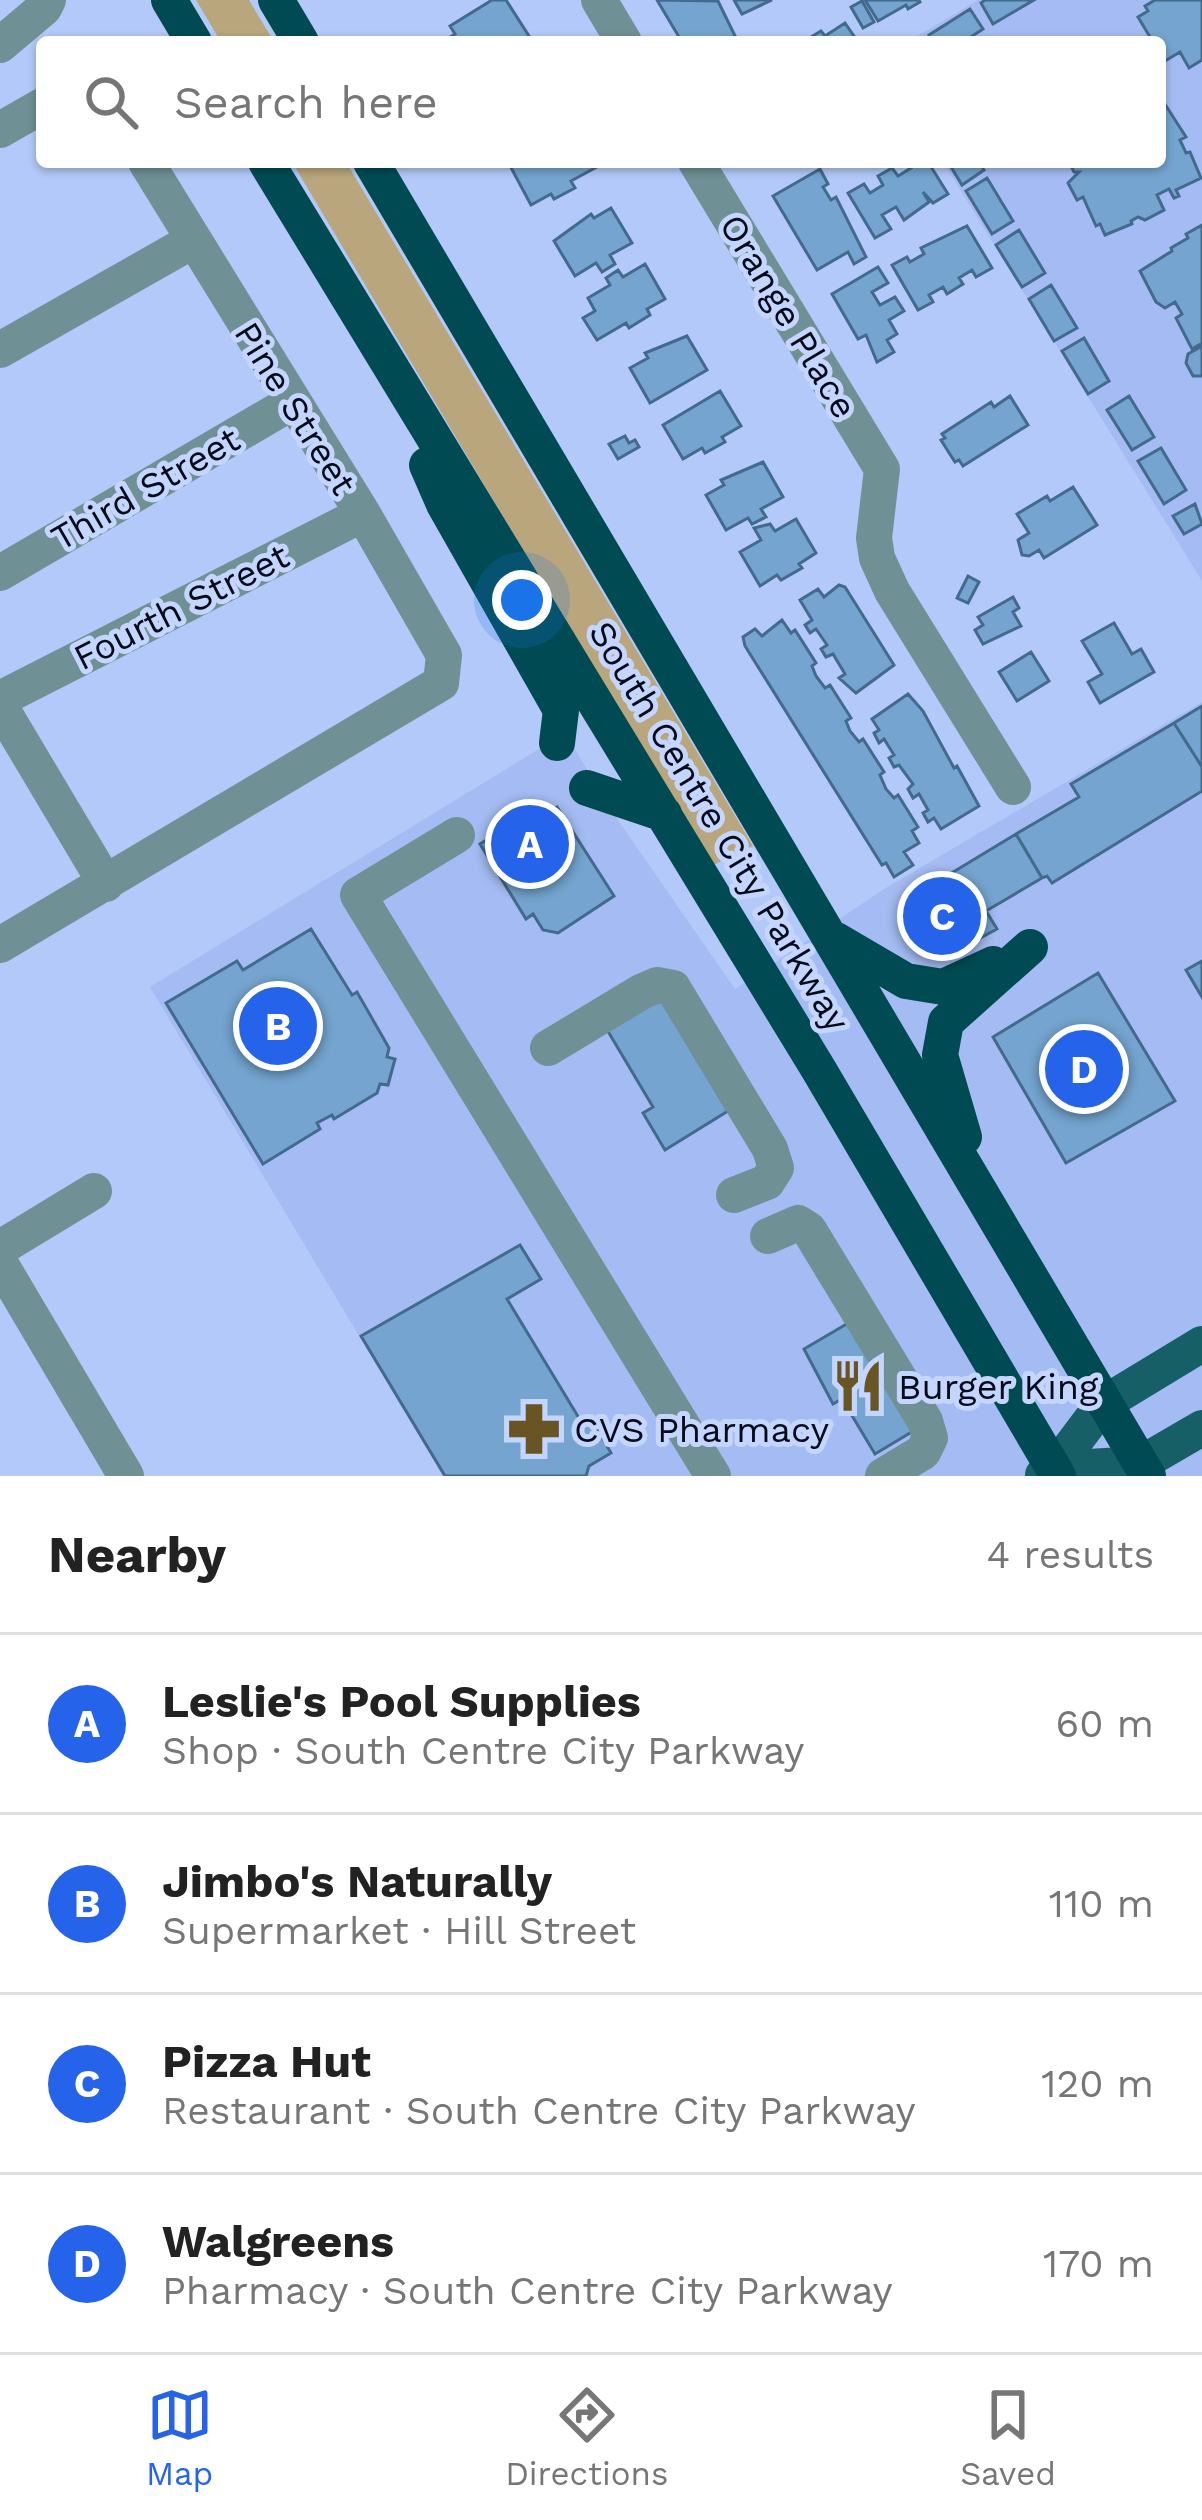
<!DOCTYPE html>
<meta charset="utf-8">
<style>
body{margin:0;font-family:"Work Sans",sans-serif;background:#f2f2f2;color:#222}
.you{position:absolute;left:522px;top:600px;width:42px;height:42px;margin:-30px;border:9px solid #fff;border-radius:50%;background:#1a73e8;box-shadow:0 0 0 18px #1a73e833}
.badge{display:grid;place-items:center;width:78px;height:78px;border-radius:50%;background:#2563eb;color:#fff;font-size:39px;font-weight:700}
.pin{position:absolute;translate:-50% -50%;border:6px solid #fff;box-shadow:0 3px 12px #0006}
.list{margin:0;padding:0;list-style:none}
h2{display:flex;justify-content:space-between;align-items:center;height:156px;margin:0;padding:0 48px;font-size:51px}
h2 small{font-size:39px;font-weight:400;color:#767676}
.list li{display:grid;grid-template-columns:78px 1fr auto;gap:36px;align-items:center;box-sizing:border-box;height:180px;padding:0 48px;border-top:3px solid #e0e0e0}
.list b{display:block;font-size:45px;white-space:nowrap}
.list p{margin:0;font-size:39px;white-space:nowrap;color:#767676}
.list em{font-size:39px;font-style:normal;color:#767676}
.icon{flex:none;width:66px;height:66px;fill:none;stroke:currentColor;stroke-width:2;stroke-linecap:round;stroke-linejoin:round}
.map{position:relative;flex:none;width:1202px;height:1476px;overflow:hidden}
.search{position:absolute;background:#fff;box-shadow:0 3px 9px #0004;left:36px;right:36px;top:36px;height:132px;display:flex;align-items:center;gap:30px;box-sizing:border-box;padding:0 42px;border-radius:12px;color:#767676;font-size:45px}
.sheet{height:876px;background:#fff}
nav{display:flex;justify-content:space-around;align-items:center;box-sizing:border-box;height:168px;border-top:3px solid #e0e0e0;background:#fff;font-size:33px;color:#767676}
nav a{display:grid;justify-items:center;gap:6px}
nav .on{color:#2563eb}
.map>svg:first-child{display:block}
</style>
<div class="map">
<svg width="1202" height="1476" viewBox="0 0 1202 1476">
<rect width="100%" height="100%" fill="#b3c9f9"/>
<path fill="#a4bcf3" d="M978 0H1202V581L943 162H1160V42H907Z
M1202 702V1476H443L150 987 565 733 620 823 735 989 884 889Z"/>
<path fill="#b9a67c" d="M196 0H249L274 42H221Z
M292 162H346L753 846 711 866Z"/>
<path fill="#74a4cf" stroke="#426a8d" stroke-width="3" d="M492 0H506L529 36 519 42H442L455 34 450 26Z
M657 0 718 1 738 42H682Z
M734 0H772L742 14Z
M865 0H919L920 2 908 9 906 5 878 21Z
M985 0H1034L993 24 981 3Z
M1155 0H1202V60L1189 68 1180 52 1165 61 1160 42H1153L1138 17 1148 11 1145 6Z
M862 1 874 22 863 28 851 7Z
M970 9 983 29 963 42H934L929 35Z
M845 23 858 42H803L821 31 825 36Z
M1161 98 1186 137 1180 140 1186 153 1190 152 1201 178 1176 190 1179 196 1174 198 1169 189 1157 195 1164 210 1145 220 1138 217 1131 221 1132 224 1105 235 1100 224 1096 226 1083 197 1077 200 1068 183 1079 172H1074L1069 162H1160Z
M508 162H602V164L571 181 575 188 554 199 551 194 531 205Z
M907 162H928L948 194 933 203 923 192 929 202 904 220 896 207 882 215 891 229 875 238 848 193 864 184 870 193 883 185 878 176 892 168 898 176 911 168Z
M948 162H979L984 170 962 185Z
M820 169 828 184 823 187 831 200 836 197 866 257 854 264 848 252 817 270 773 196Z
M987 178 1013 221 992 234 966 191Z
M611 208 632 243 610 255 615 264 602 272 596 263 575 276 554 241 591 214 594 218Z
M1202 225V343L1192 349 1176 318 1182 314 1175 302 1165 308 1156 302 1140 271 1172 251 1171 248 1188 238 1186 234Z
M967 226 992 268 976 277 972 270 959 278 963 284 947 294 943 287 929 295 933 302 918 310 892 265 907 257 910 262 924 254 921 248Z
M1019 230 1045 273 1022 287 996 245Z
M645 264 665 299 647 309 650 315 629 328 626 323 597 340 583 318 595 311 588 298 610 285 606 278 618 270 623 277Z
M878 267 888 283 872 292 880 305 895 297 904 311 889 320 897 334 887 340 894 352 877 362 866 335 858 339 832 294Z
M1051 285 1077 328 1054 341 1029 299Z
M687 336 707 370 650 403 630 368 648 358 645 353Z
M1084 338 1109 381 1088 394 1062 351Z
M1202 346V376H1193L1186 363 1188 354Z
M720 391 741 426 722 437 725 442 705 453 702 448 683 459 663 425Z
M1010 396 1028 425 963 466 959 460 955 462 941 440 945 438 942 434 991 402 994 407Z
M1129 396 1154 437 1132 450 1107 410Z
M625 436 629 443 635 440 639 447 618 459 609 444Z
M1161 448 1186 490 1164 504 1138 461Z
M763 462 783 497 761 509 766 517 752 524 748 518 726 530 706 495 724 485 721 480Z
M1073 487 1097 525 1044 558 1039 550 1029 556 1022 555 1018 540 1029 533 1017 514 1047 496 1050 501Z
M1195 504 1202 524 1184 534 1173 516Z
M796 519 816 553 799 564 802 568 781 580 777 575 760 586 740 552 761 540 754 528 770 524 775 531Z
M968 576 979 582 968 603 957 598Z
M839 585 845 587 894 665 856 693 839 678 845 674 833 654 826 657 821 649 827 645 816 629 810 633 805 625 812 620 800 600 818 589 824 597Z
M1013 597 1019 608 1013 612 1021 626 983 644 975 630 983 625 978 617Z
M782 620 791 633 795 630 816 663 812 666 816 676 825 688 830 685 851 718 846 721 850 731 859 742 863 739 884 772 880 775 886 789 894 798 898 795 918 827 912 831 919 843 904 852 913 865 894 877 886 863 882 865 745 646 743 637 755 629 762 636Z
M1114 623 1132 654 1141 649 1154 672 1100 703 1088 682 1102 674 1082 641Z
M1031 652 1049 681 1017 701 999 672Z
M908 694 923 711 954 768 957 766 979 806 941 829 934 818 928 822 923 813 928 810 919 794 913 798 908 789 913 784 899 765 894 767 889 758 894 755 884 739 879 743 874 733 879 730 872 719Z
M1202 706V767L1174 723Z
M1174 723 1202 767V791L1052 883 1047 876 1042 878 1016 834 1079 797 1071 784Z
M557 807 614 896 558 933 543 930 533 914 526 919 480 844 536 810 541 817Z
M1016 834 1042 878 986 911 997 929 941 959 907 900Z
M311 929 352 995 357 992 389 1048 387 1057 395 1059 388 1085 380 1084 377 1093 334 1119 332 1115 317 1123 320 1129 263 1164 166 1003 237 961 243 970Z
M1202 961V997L1186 970Z
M1098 973 1175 1101 1066 1163 993 1037Z
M659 996 728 1111 665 1150 643 1113 653 1107 606 1028Z
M520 1245 541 1279 507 1299 582 1423 591 1418 611 1453 589 1466 586 1476H445L361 1336Z
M850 1322 915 1430 875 1454 842 1399 833 1404 804 1349Z"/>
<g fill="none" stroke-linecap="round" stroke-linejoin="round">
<path stroke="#6f9094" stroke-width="36" d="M599 0 624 42
M0 45 44 8 48 0
M0 130 42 106
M696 162 882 469 874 538 877 558 892 591 1013 787
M0 350 194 240
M0 573 291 403
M0 699 363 514
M0 706 106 884
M457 835 358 895 713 1476
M0 945 441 683 444 655 363 514 146 162
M548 1048 641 992 657 985 673 988 770 1149 776 1168 767 1182 734 1195
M768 1236 798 1223 809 1230 925 1421 930 1438 923 1452 883 1476
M0 1248 94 1191
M0 1263 126 1476"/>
<path stroke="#165f67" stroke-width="36" d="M1054 1469 1103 1404 1202 1344
M1043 1475 1054 1469 1140 1464 1202 1428"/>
<path stroke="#004b53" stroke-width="36" d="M169 0 194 42
M276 0 301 42
M266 162 819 1070 1058 1476
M371 162 1148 1476
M427 465 444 504 561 710 557 743
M587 788 664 814
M836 940 906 981 943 987 993 964
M964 1137 940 1055 946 1022 1030 947"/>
</g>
<defs>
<g id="restaurant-bare" transform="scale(4.14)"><path d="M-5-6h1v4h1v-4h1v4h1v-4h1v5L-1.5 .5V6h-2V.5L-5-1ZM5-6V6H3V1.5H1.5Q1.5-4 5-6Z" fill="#695423" stroke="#c4d6fd" stroke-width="2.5" paint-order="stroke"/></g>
<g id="pharmacy-bare" transform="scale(4.14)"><path d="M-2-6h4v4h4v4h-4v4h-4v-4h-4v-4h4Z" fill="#695423" stroke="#c4d6fd" stroke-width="2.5" paint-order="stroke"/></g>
</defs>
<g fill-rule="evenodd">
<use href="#restaurant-bare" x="858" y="1386"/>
<use href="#pharmacy-bare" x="534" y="1429"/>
</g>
<g text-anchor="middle" stroke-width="10" stroke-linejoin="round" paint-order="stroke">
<g font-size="36" fill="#060b1c" stroke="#c4d6fd">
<text transform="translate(789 316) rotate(59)" y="13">Orange Place</text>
<text transform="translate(296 408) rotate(58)" y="13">Pine Street</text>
<text transform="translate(145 488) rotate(-30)" y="13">Third Street</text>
<text transform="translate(181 606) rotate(-27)" y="13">Fourth Street</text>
<text transform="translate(720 826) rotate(59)" y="13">South Centre City Parkway</text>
</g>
<g font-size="36" fill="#060b1c" stroke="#c4d6fd" text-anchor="start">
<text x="898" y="1399">Burger King</text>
<text x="574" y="1442">CVS Pharmacy</text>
</g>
</g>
</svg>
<div class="you"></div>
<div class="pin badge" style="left:530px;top:844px">A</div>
<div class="pin badge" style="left:278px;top:1026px">B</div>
<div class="pin badge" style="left:942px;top:916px">C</div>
<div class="pin badge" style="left:1084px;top:1069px">D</div>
<div class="search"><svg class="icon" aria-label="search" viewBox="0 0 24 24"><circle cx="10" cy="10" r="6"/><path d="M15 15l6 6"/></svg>Search here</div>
</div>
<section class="sheet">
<h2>Nearby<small>4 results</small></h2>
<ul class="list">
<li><span class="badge">A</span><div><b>Leslie's Pool Supplies</b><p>Shop · South Centre City Parkway</p></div><em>60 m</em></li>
<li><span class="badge">B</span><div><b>Jimbo's Naturally</b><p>Supermarket · Hill Street</p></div><em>110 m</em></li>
<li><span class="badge">C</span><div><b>Pizza Hut</b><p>Restaurant · South Centre City Parkway</p></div><em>120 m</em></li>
<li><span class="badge">D</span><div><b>Walgreens</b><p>Pharmacy · South Centre City Parkway</p></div><em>170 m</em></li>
</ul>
</section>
<nav>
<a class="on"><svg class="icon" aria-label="map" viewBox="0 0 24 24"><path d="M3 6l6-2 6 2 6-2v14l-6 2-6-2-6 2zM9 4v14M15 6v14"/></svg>Map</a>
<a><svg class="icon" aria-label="directions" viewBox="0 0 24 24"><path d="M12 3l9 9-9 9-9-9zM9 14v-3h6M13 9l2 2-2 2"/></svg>Directions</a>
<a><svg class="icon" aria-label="saved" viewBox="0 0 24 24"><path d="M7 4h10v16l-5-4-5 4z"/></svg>Saved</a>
</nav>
